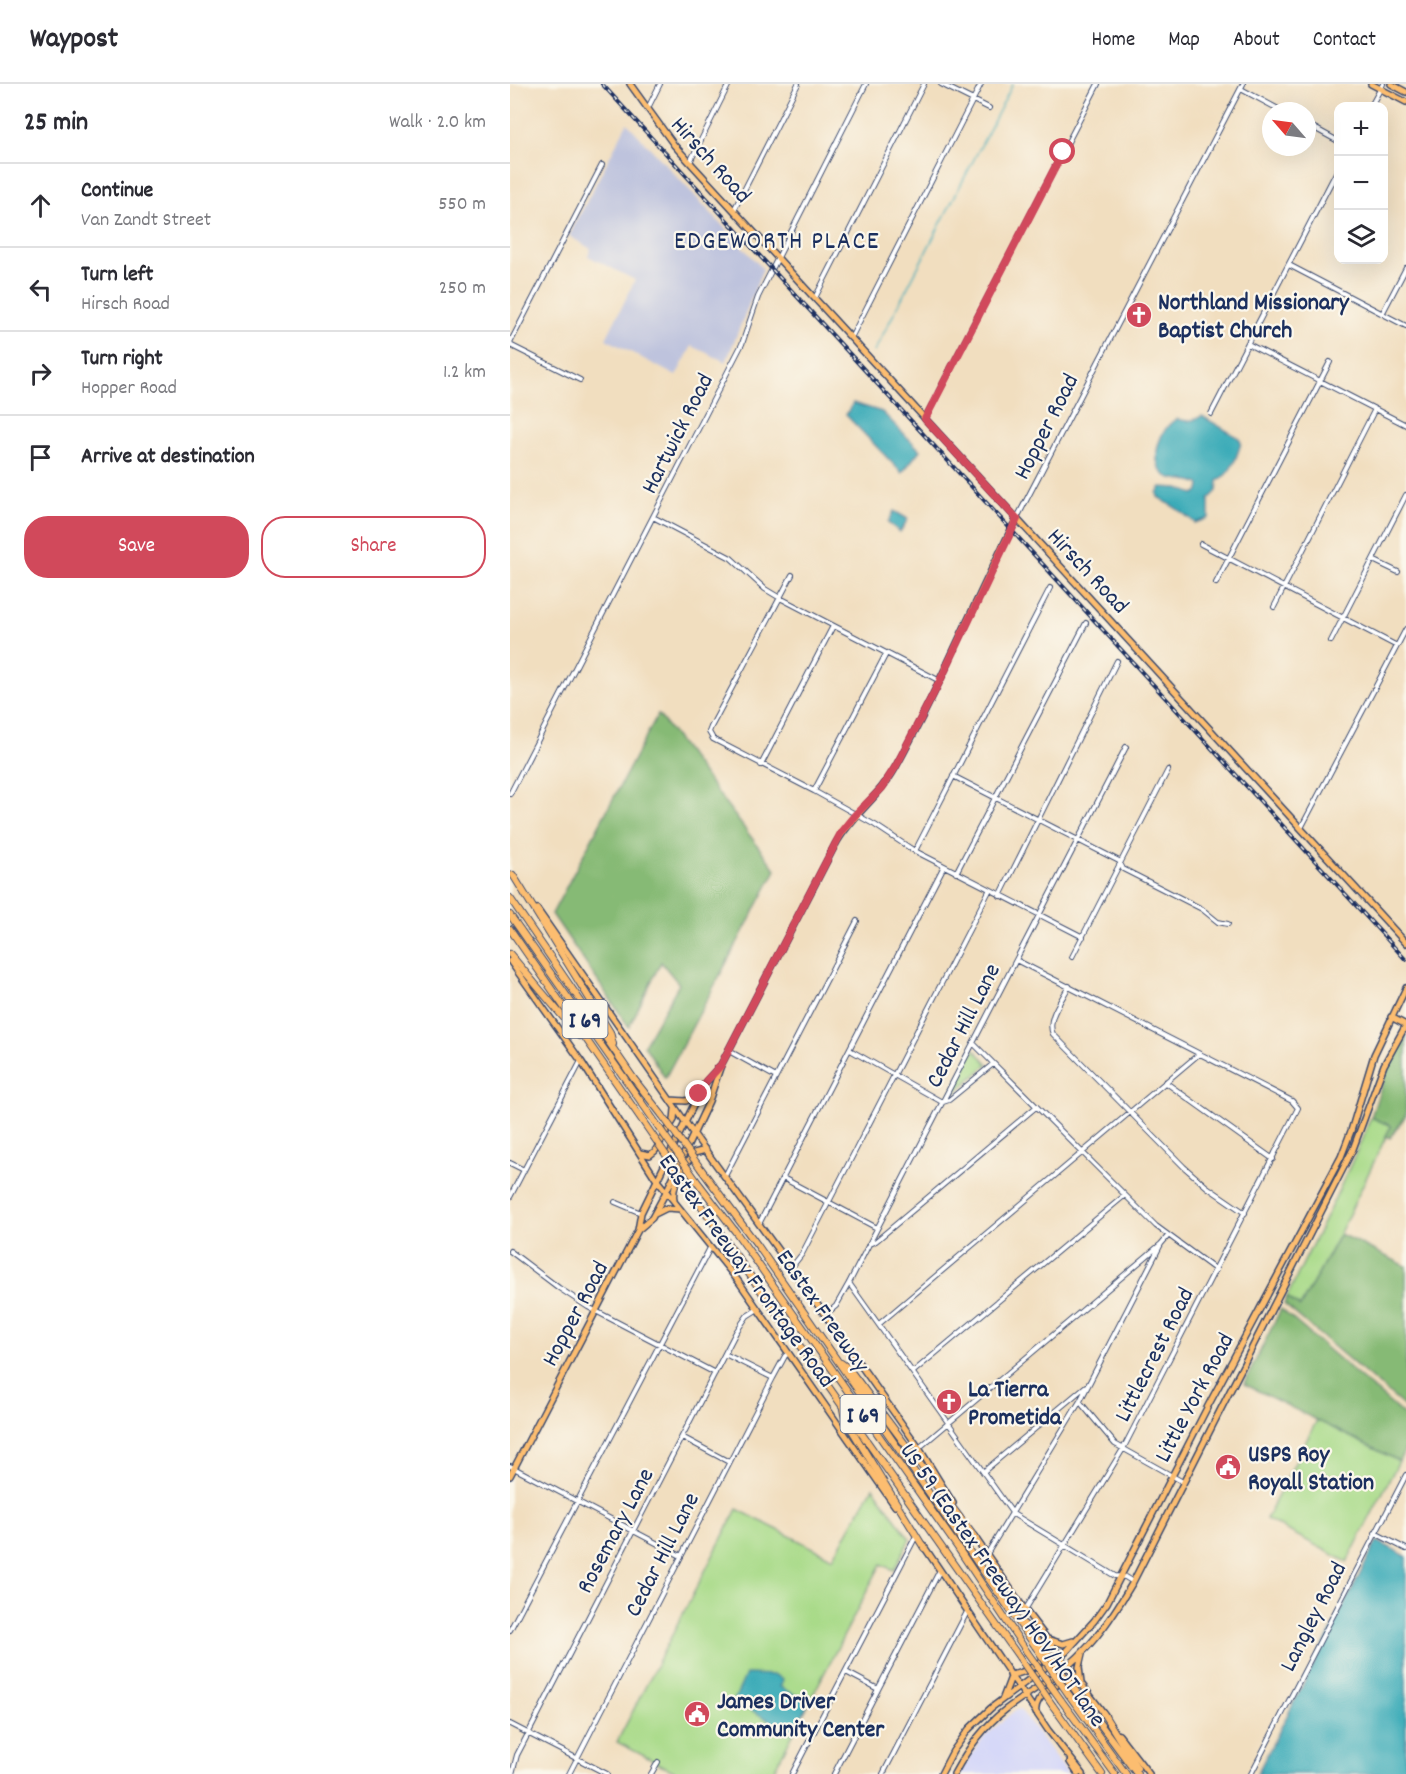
<!DOCTYPE html>
<meta charset="utf-8">
<style>
body{margin:0;font-family:Dekko,sans-serif;background:#f2f2f3;color:#2b2b33}
.controls{position:absolute;right:18px;top:18px;display:grid;overflow:hidden;border-radius:12px;box-shadow:0 6px 24px #0002}
.controls button{width:54px;height:54px;display:grid;place-items:center;padding:0;border:0;border-bottom:2px solid #e1e1e2;background:#fff;color:#2b2b33;font:30px sans-serif}
.compass{position:absolute;left:752px;top:18px;width:54px;height:54px;border-radius:50%;background:#fff;box-shadow:0 6px 24px #0002;rotate:298deg}
.stop{position:absolute;width:18px;height:18px;margin:-14px;border:4px solid #d1495b;border-radius:50%;background:#fff}
.stop.end{background:#d1495b;border-color:#fff;box-shadow:0 2px 6px #0008}
.list{margin:0;padding:0;list-style:none}
h2{display:flex;justify-content:space-between;align-items:center;height:78px;margin:0;padding:0 24px;font-size:26px}
h2 small{font-size:20px;font-weight:400;color:#7c7c81}
.list li{display:grid;grid-template-columns:39px 1fr auto;gap:18px;align-items:center;box-sizing:border-box;height:84px;padding:0 24px;border-top:2px solid #e1e1e2}
.list b{display:block;font-size:22px;white-space:nowrap}
.list p{margin:0;font-size:20px;white-space:nowrap;color:#7c7c81}
.list em{font-size:20px;font-style:normal;color:#7c7c81}
.actions{display:flex;gap:12px;padding:18px 24px}
.actions a{flex:1;padding:14px 0;border:2px solid #d1495b;border-radius:24px;text-align:center;font-size:21px;color:#d1495b}
.actions .main{background:#d1495b;color:#fff}
.icon{flex:none;width:33px;height:33px;fill:none;stroke:currentColor;stroke-width:2;stroke-linecap:round;stroke-linejoin:round}
.map{position:relative;flex:none;width:896px;height:1690px;overflow:hidden}
header{display:flex;align-items:center;gap:36px;box-sizing:border-box;height:84px;padding:0 30px;background:#fff;border-bottom:2px solid #e1e1e2}
header strong{font-size:28px}
nav{display:flex;gap:33px;margin-inline-start:auto;font-size:21px}
main{display:flex}
aside{flex:1;background:#fff}
.map>svg:first-child{display:block}
</style>
<header>
<strong>Waypost</strong>
<nav><a>Home</a><a>Map</a><a>About</a><a>Contact</a></nav>
</header>
<main>
<aside>
<h2>25 min<small>Walk · 2.0 km</small></h2>
<ul class="list">
<li><svg class="icon" aria-label="ahead" viewBox="0 0 24 24"><path d="M12 20V5M6 11l6-6 6 6"/></svg><div><b>Continue</b><p>Van Zandt Street</p></div><em>550 m</em></li>
<li><svg class="icon" aria-label="left" viewBox="0 0 24 24"><path d="M17 20v-9H6M10 6l-5 5 5 5"/></svg><div><b>Turn left</b><p>Hirsch Road</p></div><em>250 m</em></li>
<li><svg class="icon" aria-label="right" viewBox="0 0 24 24"><path d="M7 20v-9h11M14 6l5 5-5 5"/></svg><div><b>Turn right</b><p>Hopper Road</p></div><em>1.2 km</em></li>
<li><svg class="icon" aria-label="arrive" viewBox="0 0 24 24"><path d="M6 21V4h12l-3 4 3 4H6"/></svg><div><b>Arrive at destination</b></div></li>
</ul>
<div class="actions"><a class="main">Save</a><a>Share</a></div>
</aside>
<div class="map">
<svg width="896" height="1690" viewBox="0 0 896 1690">
<rect width="100%" height="100%" fill="#fbf7ec"/>
<filter id="ink" filterUnits="userSpaceOnUse"><feTurbulence type="fractalNoise" baseFrequency=".0167" numOctaves="2"/><feDisplacementMap in="SourceGraphic" scale="12" xChannelSelector="R" yChannelSelector="G"/><feConvolveMatrix kernelMatrix="1 2 1 2 8 2 1 2 1" color-interpolation-filters="sRGB"/></filter>
<filter id="wash" filterUnits="userSpaceOnUse"><feTurbulence type="fractalNoise" baseFrequency=".008" numOctaves="4" result="noise"/><feDisplacementMap in="SourceGraphic" scale="24" xChannelSelector="R" yChannelSelector="G"/><feGaussianBlur stdDeviation="1.35" result="paint"/><feColorMatrix in="noise" values="0 0 0 0 0 0 0 0 0 0 0 0 0 0 0 0 0 1.4 0 .05"/><feComposite in="paint" operator="in"/></filter>
<g filter="url(#wash)">
<rect width="100%" height="100%" fill="#f1debf"/>
<path fill="#d6d8f8" d="M510 1625 558 1690H449L474 1653 505 1626Z"/>
<path fill="#bec3dd" d="M117 39 253 185 216 278 182 262 166 292 96 255 125 196 78 172 81 165 59 152Z"/>
<path fill="#a8da88" stroke="#628473" stroke-width="1.5" d="M464 965 478 980 439 1014Z
M861 1033 881 1042 830 1149 790 1223 777 1213C805 1153 837 1095 861 1033Z
M807 1336 889 1377 837 1478 756 1435Z
M363 1403 400 1455 384 1486 371 1480 262 1690H169L107 1658 227 1425 323 1474Z"/>
<path fill="#86ba74" stroke="#507469" stroke-width="1.5" d="M148 630 266 786 155 994 134 961 169 900 151 878 119 943 42 830Z
M896 951V1031L880 1054 876 1052 881 1042 861 1033 878 983Z
M830 1150 896 1182V1324L774 1220 777 1213 790 1223Z
M771 1225 896 1333V1364L889 1377 734 1300Z"/>
<path fill="#3babb8" stroke="#2b6d8b" stroke-width="1.5" d="M343 319 372 328 410 366 392 389 336 331Z
M692 332 729 354 731 359C726 375 722 388 708 397L707 407 699 415V434L685 439C674 428 661 421 648 413L647 409 651 403 668 404 684 410 689 407 690 401C681 393 665 399 655 391 638 377 650 343 667 335 677 338 683 337 692 332Z
M384 427 398 435 390 448 378 439Z
M867 1457 896 1472V1690H747Z
M236 1590 265 1591 273 1595 270 1603 299 1618 283 1649 224 1617Z"/>
<g fill="none" stroke-linecap="round" stroke-linejoin="round">
<path stroke="#3babb8" stroke-width="1.5" d="M364 268 503 0"/>
</g>
</g>
<g filter="url(#ink)">
<g fill="none" stroke-linecap="round" stroke-linejoin="round">
<g stroke="#3b496d" stroke-width="6">
<path id="minor" d="M431 0 479 24
M731 5 772 27
M861 22 873 0
M138 24 150 0
M797 40 828 57
M180 78 219 0
M224 126 288 0
M779 181 896 242
M305 214 414 0
M872 230 896 184
M341 254 471 0
M0 259 92 81
M738 260 896 341
M0 261 70 296
M701 330 828 85
M415 334 588 0
M143 433 221 474 255 505 270 514 430 597
M507 434 733 0
M691 460 887 562
M863 476 888 488
M282 491 201 643 199 648 203 655 304 707 365 741 403 766 573 853
M706 499 820 278
M764 523 865 325
M821 557 896 411
M251 681 323 542
M443 692 609 777 613 785 692 825 708 838 718 840
M304 707 376 570
M0 710 232 260 248 213 356 0
M791 744 896 545
M405 767 540 504
M446 789 576 539
M490 812 607 577
M562 873 658 686
M506 876 782 1017 788 1024 613 1365 515 1526
M559 902C552 916 536 935 543 950L674 1083 697 1103 735 1129
M463 959 646 1142 706 1186
M340 966 432 1018
M219 967 266 993
M655 998 763 1075
M433 1018 439 1016 483 980
M0 1079 14 1086
M215 1092 347 837
M273 1094 367 1144
M0 1113 71 977
M105 1118 131 1129
M250 1138 434 782
M359 1160 366 1157 526 1023
M0 1167 49 1204 78 1223 205 1289
M281 1184 292 1170 479 807
M339 1199 503 1430 605 1492 615 1493 623 1498
M315 1231 326 1222 339 1199 616 663
M369 1240 689 970
M215 1270 263 1294
M403 1288 614 1112
M570 1318 605 1360 673 1398
M172 1353 219 1378
M409 1364 651 1160 658 1152
M0 1382 171 1472
M473 1388 576 1302
M865 1449 896 1465
M477 1470 570 1317 651 1160
M0 1546 200 1164
M336 1588 368 1605
M0 1640 97 1690
M2 1690 7 1671 18 1650 226 1248 237 1232 248 1225
M59 1690 263 1294 275 1272 279 1269
M141 1690 148 1678
M282 1690 406 1452
M324 1690 430 1486
M373 1690 457 1528
M741 1690 896 1391"/>
</g>
<g stroke="#3b496d" stroke-width="8">
<path id="major" d="M120 0 164 61 896 859
M861 0 896 18
M881 0 896 8
M27 825 183 1049 315 1231 409 1364 443 1419
M0 877 71 977 146 1095 229 1198 385 1422
M881 933 896 941
M160 1016 176 1017 187 1011
M130 1069 140 1071 145 1067 164 1036 165 1025
M164 1116C161 1100 175 1081 184 1069L196 1066
M145 1130 157 1124 170 1125
M128 1146 142 1134 157 1106 199 1017 211 981 325 761C341 732 368 714 384 686 430 604 464 517 507 434
M0 1392 128 1146 131 1129 194 1000 210 982
M464 1452 515 1526 595 1631
M413 1461 538 1646 573 1690
M538 1555 553 1560 563 1557
M500 1591C516 1589 531 1580 540 1566
M571 1599 569 1583 572 1570
M493 1614 501 1593
M526 1629C523 1612 546 1601 559 1595L570 1600
M609 1651 639 1690
M560 1678 568 1690
M431 1690 443 1667 459 1645 481 1624 556 1568 584 1537 597 1519 698 1322 831 1073 841 1047 864 971 896 904
M444 1690C457 1666 473 1643 495 1626 515 1610 539 1598 559 1581 587 1557 605 1528 623 1498L843 1065 874 981 896 941"/>
</g>
<g stroke="#3b496d" stroke-width="8">
<path id="highway" d="M3 791 100 948 103 960
M0 814 124 995 152 1031
M0 831 148 1042
M0 845 143 1052
M0 870 69 952
M191 1085 248 1162 525 1562
M186 1096 225 1147 448 1464 517 1568
M180 1106 509 1573
M331 1279 339 1285 466 1455
M333 1325 335 1335 414 1464
M511 1538 520 1545 530 1559
M565 1606 627 1690
M559 1611 616 1690
M551 1616 605 1690
M543 1622 592 1690
M593 1629 627 1684"/>
</g>
<use href="#minor" stroke="#fff" stroke-width="4"/>
<use href="#major" stroke="#fcbd6f" stroke-width="5"/>
<use href="#highway" stroke="#fcbd6f" stroke-width="6"/>
<g stroke="#1b2f5e" stroke-width="4">
<path id="rail" d="M92 0 896 876"/>
</g>
<use href="#rail" stroke="#fbf7ec" stroke-width="1.5" stroke-dasharray="4.5" stroke-linecap="butt"/>
<g stroke="#3b496d" stroke-width="8" stroke-linecap="butt">
<path id="highway-bridge" d="M152 1031 191 1085
M148 1042 186 1096
M143 1052 180 1106
M530 1559 565 1606
M525 1562 559 1611
M517 1568 551 1616
M509 1573 543 1622"/>
</g>
<use href="#highway-bridge" stroke="#fcbd6f" stroke-width="6"/>
</g>
</g>
<g fill="none" stroke-linecap="round" stroke-linejoin="round" filter="url(#ink)">
<path stroke="#d1495b" stroke-width="8" d="M189 1010 196 997 211 981 332 747 345 731 372 704 386 682 430 597 507 435 415 335 553 68"/>
</g>
<defs>
<g id="church-disc" transform="scale(1.35)"><circle r="9.5" fill="#d1495b" stroke="#fbf7ec"/><path d="M-1.2-6h2.4v3.5h3.3v2.4h-3.3V6h-2.4V-.1h-3.3v-2.4h3.3Z" fill="#fff"/></g>
<g id="civic-disc" transform="scale(1.35)"><circle r="9.5" fill="#d1495b" stroke="#fbf7ec"/><path d="M-.6-6.5H3V-4.5H.6V-3L4-1V1h2V6H-6V1h2V-1L-.6-3ZM-1.2 2.5V6h2.4V2.5Z" fill="#fff"/></g>
</defs>
<g fill-rule="evenodd">
<use href="#church-disc" x="629" y="231"/>
<use href="#church-disc" x="439" y="1318"/>
<use href="#civic-disc" x="718" y="1383"/>
<use href="#civic-disc" x="187" y="1630"/>
</g>
<g text-anchor="middle" stroke-width="4.5" stroke-linejoin="round" paint-order="stroke">
<g fill="#fbf7ec" stroke="#5e6b89" stroke-width="1.5">
<rect x="52.5" y="916" width="45" height="38" rx="4.5"/>
<rect x="330.5" y="1311" width="45" height="38" rx="4.5"/>
</g>
<g font-size="22" font-weight="bold" fill="#1b2f5e">
<text x="75" y="943">I 69</text>
<text x="353" y="1338">I 69</text>
</g>
<g font-size="24" fill="#1b2f5e" stroke="#fbf7ec">
<text transform="translate(202 75) rotate(48)" y="8">Hirsch Road</text>
<text transform="translate(535 342) rotate(-63)" y="8">Hopper Road</text>
<text transform="translate(166 349) rotate(-63)" y="8">Hartwick Road</text>
<text transform="translate(579 486) rotate(47)" y="8">Hirsch Road</text>
<text transform="translate(452 941) rotate(-63)" y="8">Cedar Hill Lane</text>
<text transform="translate(238 1186) rotate(54)" y="8">Eastex Freeway Frontage Road</text>
<text transform="translate(314 1226) rotate(55)" y="8">Eastex Freeway</text>
<text transform="translate(64 1229) rotate(-62)" y="8">Hopper Road</text>
<text transform="translate(643 1270) rotate(-63)" y="8">Littlecrest Road</text>
<text transform="translate(683 1313) rotate(-62)" y="8">Little York Road</text>
<text transform="translate(104 1446) rotate(-62)" y="8">Rosemary Lane</text>
<text transform="translate(151 1470) rotate(-63)" y="8">Cedar Hill Lane</text>
<text transform="translate(494 1500) rotate(55)" y="8">US 59 (Eastex Freeway) HOV/HOT lane</text>
<text transform="translate(802 1532) rotate(-63)" y="8">Langley Road</text>
</g>
<g font-size="24" font-weight="bold" fill="#1b2f5e" stroke="#fbf7ec" text-anchor="start">
<text x="648" y="225">Northland Missionary<tspan x="648" dy="28">Baptist Church</tspan></text>
<text x="458" y="1312">La Tierra<tspan x="458" dy="28">Prometida</tspan></text>
<text x="738" y="1377">USPS Roy<tspan x="738" dy="28">Royall Station</tspan></text>
<text x="207" y="1624">James Driver<tspan x="207" dy="28">Community Center</tspan></text>
</g>
<g font-size="26" letter-spacing="1.5" fill="#1b2f5e" stroke="#fbf7ec">
<text x="267" y="164">EDGEWORTH PLACE</text>
</g>
</g>
</svg>
<div class="controls">
<button>+</button>
<button>−</button>
<button><svg class="icon" aria-label="layers" viewBox="0 0 24 24"><path d="M12 4l9 5-9 5-9-5zM3 14l9 5 9-5"/></svg></button>
</div>
<svg class="compass" viewBox="-18 -18 36 36"><path d="M0-13l5 13h-10z" fill="#e53935"/><path d="M0 13l5-13h-10z" fill="#7c7c81"/></svg>
<div class="stop" style="left:553px;top:68px"></div>
<div class="stop end" style="left:189px;top:1010px"></div>
</div>
</main>
